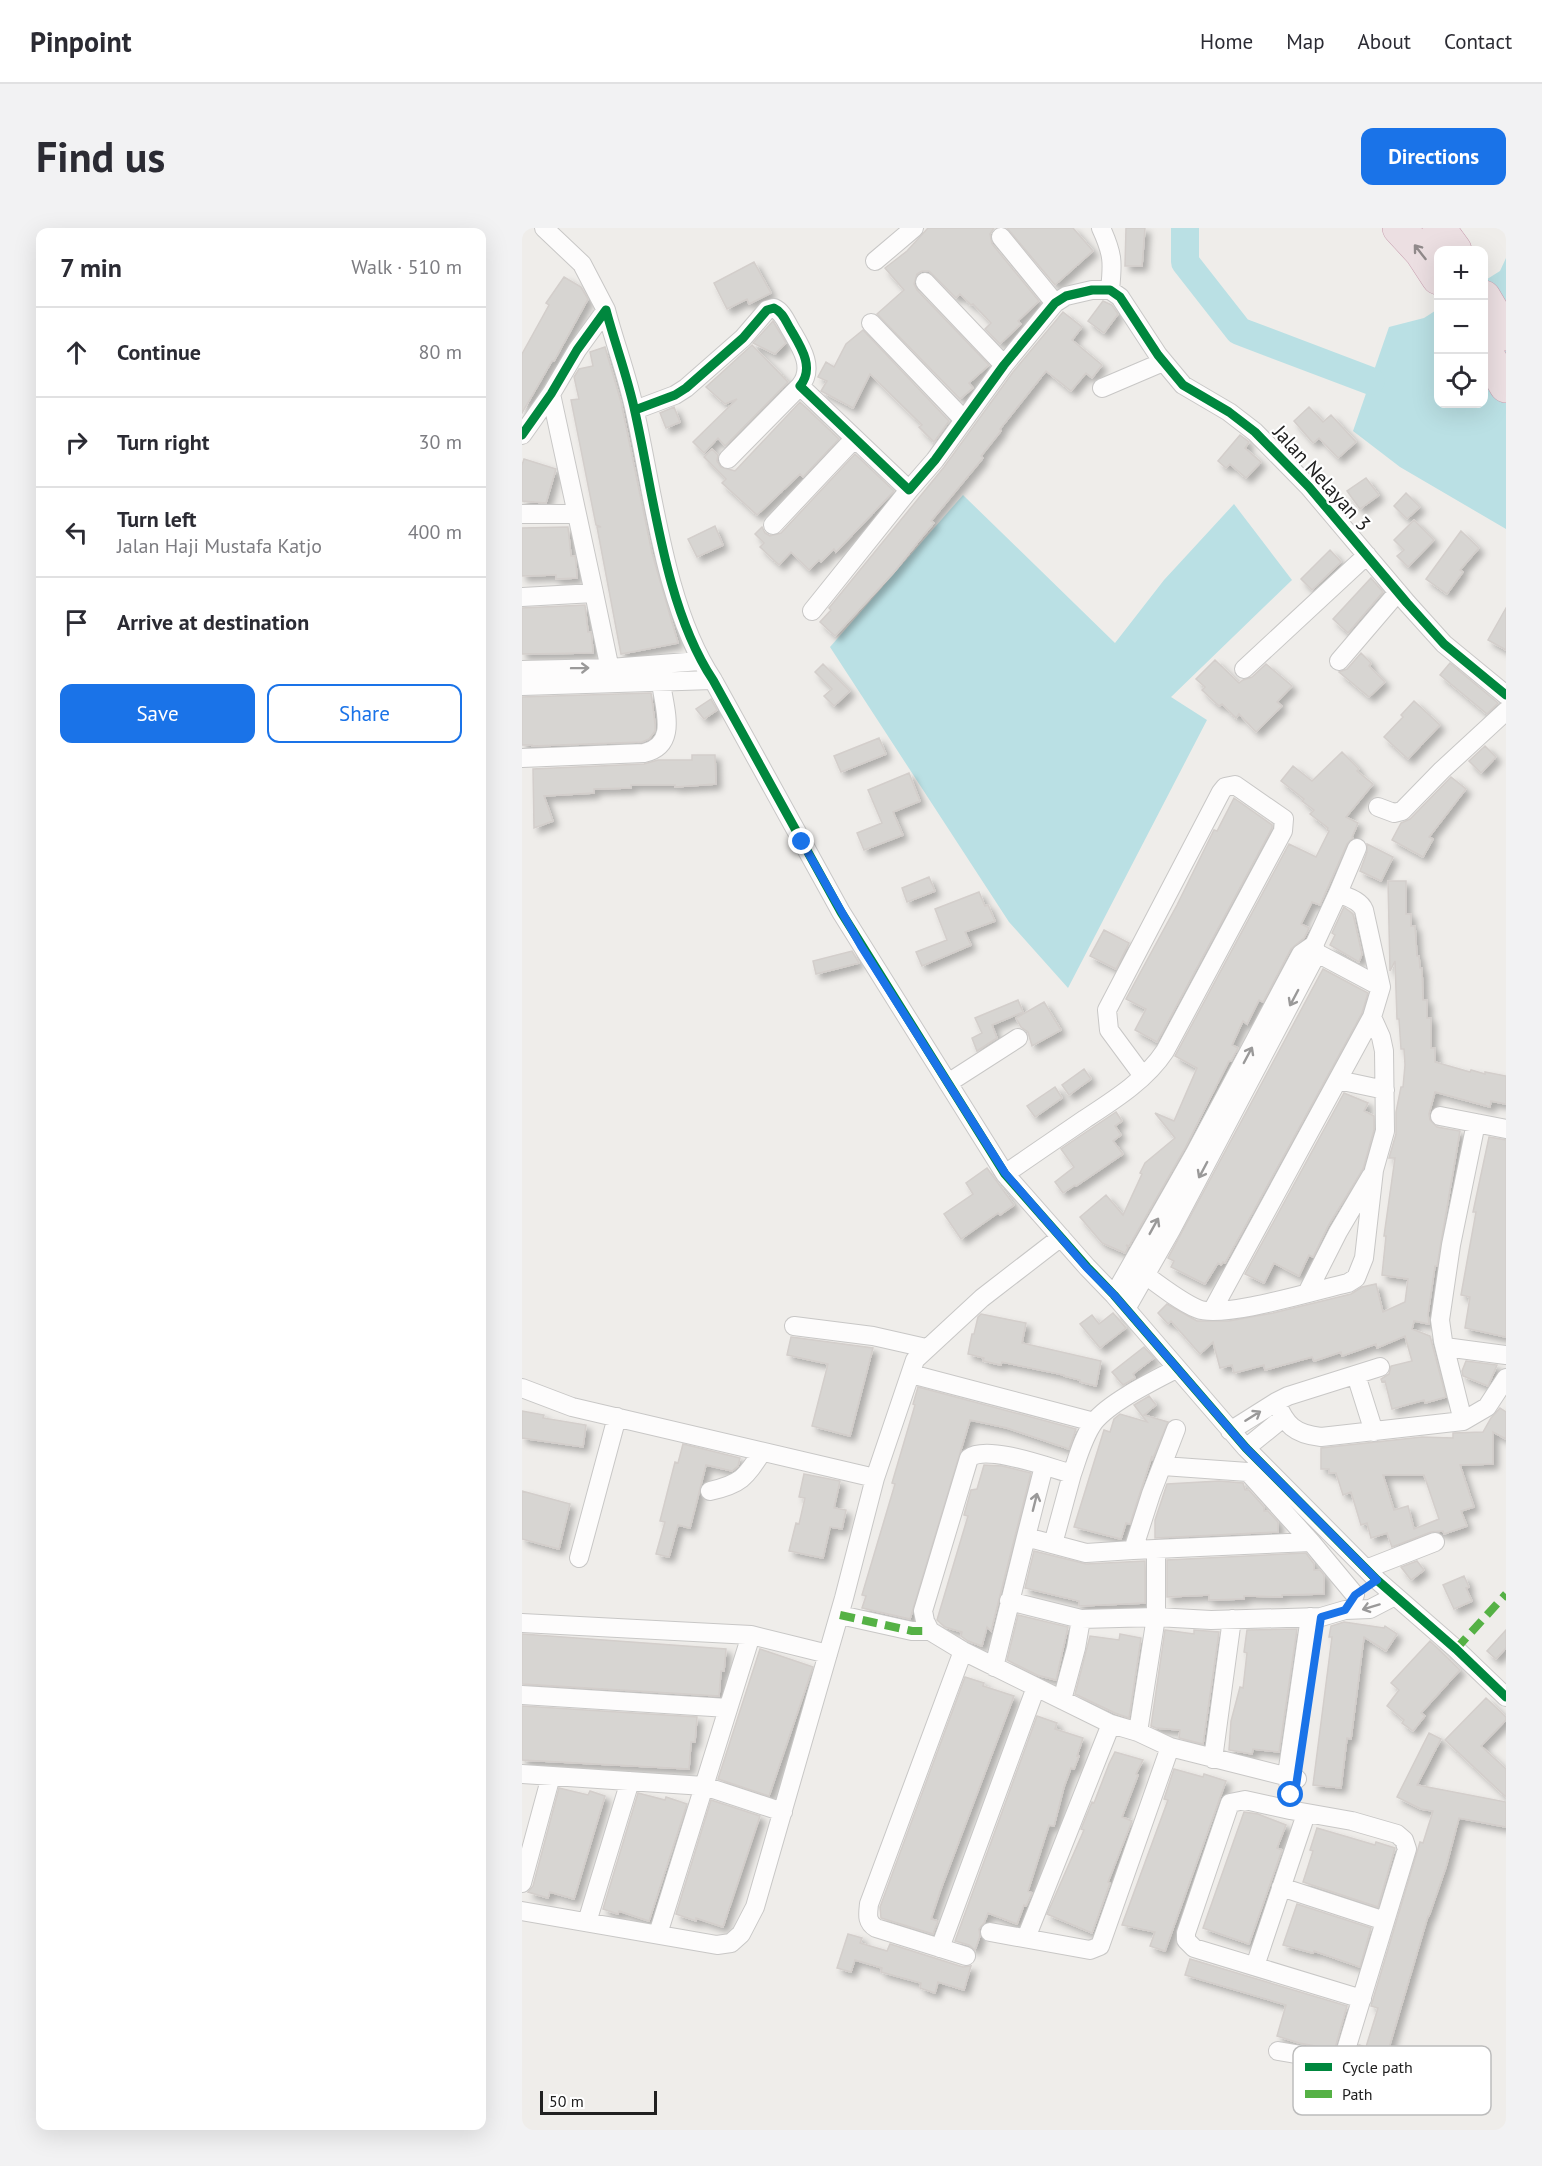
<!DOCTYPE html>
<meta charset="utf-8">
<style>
body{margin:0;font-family:"PT Sans",sans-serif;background:#f2f2f3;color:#2b2b33}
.controls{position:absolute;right:18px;top:18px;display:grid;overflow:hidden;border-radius:12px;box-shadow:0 6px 24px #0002}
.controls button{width:54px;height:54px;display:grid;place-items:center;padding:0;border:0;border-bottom:2px solid #e1e1e2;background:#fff;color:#2b2b33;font:30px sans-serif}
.scale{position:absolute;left:18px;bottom:15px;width:117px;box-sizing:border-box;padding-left:6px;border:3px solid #212121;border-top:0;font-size:16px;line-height:21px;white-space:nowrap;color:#212121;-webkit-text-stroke:4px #fff;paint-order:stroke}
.stop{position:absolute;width:18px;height:18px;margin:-14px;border:4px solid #1a73e8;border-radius:50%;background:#fff}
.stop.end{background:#1a73e8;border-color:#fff;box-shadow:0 2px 6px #0008}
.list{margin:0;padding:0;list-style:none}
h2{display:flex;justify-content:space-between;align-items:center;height:78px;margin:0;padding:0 24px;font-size:26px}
h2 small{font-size:20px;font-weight:400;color:#7c7c81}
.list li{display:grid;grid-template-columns:39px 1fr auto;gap:18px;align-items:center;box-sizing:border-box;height:90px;padding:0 24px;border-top:2px solid #e1e1e2}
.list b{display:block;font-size:22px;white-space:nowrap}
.list p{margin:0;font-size:20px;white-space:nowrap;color:#7c7c81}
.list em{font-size:20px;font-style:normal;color:#7c7c81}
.actions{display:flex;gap:12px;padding:18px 24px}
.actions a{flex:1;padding:14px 0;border:2px solid #1a73e8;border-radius:12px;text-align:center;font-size:21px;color:#1a73e8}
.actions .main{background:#1a73e8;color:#fff}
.icon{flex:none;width:33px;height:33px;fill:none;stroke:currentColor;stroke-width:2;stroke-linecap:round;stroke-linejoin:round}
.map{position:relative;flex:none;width:984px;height:1902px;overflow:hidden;border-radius:12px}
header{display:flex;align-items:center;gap:36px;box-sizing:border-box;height:84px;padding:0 30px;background:#fff;border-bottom:2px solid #e1e1e2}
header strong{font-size:28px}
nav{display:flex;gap:33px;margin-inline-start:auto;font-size:21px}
.intro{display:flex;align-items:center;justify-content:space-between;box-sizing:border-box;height:144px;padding:0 36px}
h1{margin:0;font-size:42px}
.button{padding:15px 27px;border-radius:12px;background:#1a73e8;color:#fff;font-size:21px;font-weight:700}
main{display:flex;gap:36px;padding:0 36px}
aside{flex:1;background:#fff;border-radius:12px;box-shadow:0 6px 24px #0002}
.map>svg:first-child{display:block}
</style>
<header>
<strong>Pinpoint</strong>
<nav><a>Home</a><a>Map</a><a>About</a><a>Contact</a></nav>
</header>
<div class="intro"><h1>Find us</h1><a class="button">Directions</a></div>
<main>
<aside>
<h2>7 min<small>Walk · 510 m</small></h2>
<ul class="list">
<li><svg class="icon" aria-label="ahead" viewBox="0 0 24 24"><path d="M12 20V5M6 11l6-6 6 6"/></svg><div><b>Continue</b></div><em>80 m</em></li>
<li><svg class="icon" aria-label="right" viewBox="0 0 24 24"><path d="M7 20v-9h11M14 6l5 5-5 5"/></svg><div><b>Turn right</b></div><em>30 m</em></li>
<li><svg class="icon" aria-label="left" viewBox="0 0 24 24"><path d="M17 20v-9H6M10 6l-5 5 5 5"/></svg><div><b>Turn left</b><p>Jalan Haji Mustafa Katjo</p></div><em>400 m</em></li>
<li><svg class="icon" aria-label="arrive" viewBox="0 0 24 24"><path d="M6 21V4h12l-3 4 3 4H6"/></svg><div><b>Arrive at destination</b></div></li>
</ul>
<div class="actions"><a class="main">Save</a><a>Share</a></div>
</aside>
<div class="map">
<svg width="984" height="1902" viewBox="0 0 984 1902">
<defs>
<filter id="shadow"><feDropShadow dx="5" dy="5" stdDeviation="3" flood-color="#0004"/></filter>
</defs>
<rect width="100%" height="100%" fill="#efedea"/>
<path fill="#bae0e4" d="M984 30V301L878 239 831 203 867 99 902 90 916 81V176H962V53L978 43Z
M441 267 593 415 642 352 712 276 770 352 649 469 685 492 546 760 487 694 308 419Z"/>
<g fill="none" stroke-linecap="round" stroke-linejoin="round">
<path stroke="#bae0e4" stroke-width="28" d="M663 0V34L717 103 849 153"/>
</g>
<path fill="#d7d5d2" stroke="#d3cecb" stroke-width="1.5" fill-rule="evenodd" filter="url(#shadow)" d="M406 0H472L468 6 470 16 517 73 496 93 499 96 478 116 463 101 469 95 451 76 449 77 438 66 434 70 407 43H400L395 46 392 56 395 62 467 137 447 155 451 160 438 171 355 86 382 62 363 40 385 23Z
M485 0H551L571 23 533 57Z
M604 0H623L620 38H603Z
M232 34 249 65 227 76 225 71 205 81 192 55Z
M42 49 59 59 66 71 32 133H30L0 185V126L27 77 24 75Z
M581 73 590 77 596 86 582 105 566 93Z
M541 84 560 99 550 112 580 137 570 150 564 145 549 163 524 143 478 201 479 203 459 228 461 230 409 293 412 295 400 309 372 344 313 408 298 394 309 382 307 380 422 239 491 144Z
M251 93 264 115 253 126 231 115Z
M341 102 427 193 412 214 397 199 400 197 348 146 331 180 299 163 305 153 296 149 304 134 312 139 324 116Z
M230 117 266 154 203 218 196 210 182 225 171 214 215 171 203 176 184 159Z
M83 119 99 174 130 325 156 415 99 426 75 299H79L74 297 49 172 57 171 52 149 57 141 71 138 68 124Z
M278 174 317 211 281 249 278 246 235 287 200 255 204 251 182 229 190 221 196 227 195 233 199 239 213 243Z
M152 179 158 194 144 200 138 185Z
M787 179 801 194 809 187 834 214 816 230 797 210 791 215 772 193Z
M718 207 727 214 723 220 739 234 724 250 708 236 704 240 696 233Z
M333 226 372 263 314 324 312 321 299 334 297 332 287 342 269 324 257 337 238 319 242 315 233 306 240 299 243 305 248 308 259 305Z
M2 231 34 241 24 275 0 273V237Z
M844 250 857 267 838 281 825 263Z
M884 265 898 279 885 291 872 278Z
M892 292 912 312 886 339 875 328 882 322 872 312Z
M193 298 201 317 175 329 166 311Z
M46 299 49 328H53L54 336 55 350 34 351V347L0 348V300Z
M939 303 957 320 938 342 941 344 925 366 904 351Z
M808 322 819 334 790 362 779 351Z
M849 350 861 364 826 405 811 391Z
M63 377 66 404H69L70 412 71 425 0 426V380Z
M984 380V422L966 412Z
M839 425 849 435 847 438 863 454 847 469 817 444 825 441Z
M693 432 717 455 721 452 730 449 744 436 770 458 755 474 760 478 734 504 717 486 714 490 700 476 697 478 680 462 683 459 674 451Z
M928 435 976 475 965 486 918 447Z
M301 436 328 463 312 478 302 468 310 461 293 444Z
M129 465 133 496V503L127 511 120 514 10 518V517H0V469Z
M189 471 195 482 182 491 174 481Z
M892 473 918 497 886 531 862 509 881 489 879 487Z
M357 510 364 526 319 544 312 528Z
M963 518 974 529 959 545 947 533Z
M820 524 837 541 835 543 851 556 824 589 836 595 830 609 831 610 825 616 798 677 790 674 779 696 787 700 782 710 769 721 741 774 737 772 725 796 721 793 710 817 716 820 709 833H707L663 920 607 1018 604 1017 606 1019 603 1025 580 1015 558 989 584 967 601 987 620 946 618 945 623 935 653 910 633 885 652 893 675 840 653 828 767 616 794 629 807 603 805 602 806 600 788 586 792 582 780 573 782 571 759 553 771 538 790 553Z
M170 527H193L194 556 153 559V557H109V560L72 561V565L22 568 31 593 12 600 11 541 122 536 136 532H170Z
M387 545 398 573 371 584 381 607 342 622 335 605 360 595 346 562Z
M929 549 944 561 907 609 911 611 901 629 870 612 879 595 888 591Z
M712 570 750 597V600L635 814 613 802 624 781 604 771 655 677 692 602 695 603Z
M845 616 871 629 859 653 838 643 845 624Z
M407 649 413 663 385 674 380 660Z
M866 653H884V686H889V698H893L895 728H897L898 740H900L901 772H905V790H909V820H913V834L948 844 949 842 963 846V844L984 848V876L969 873 968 879 913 864 907 886 908 892 915 899 938 903 915 1038H913L906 1086 907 1096 892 1093 890 1101 908 1108 924 1169 903 1175 902 1172 870 1181 863 1153 860 1154 859 1151 867 1146 869 1138 890 1133 883 1108 855 1120 854 1116 820 1128 819 1124 792 1133 790 1129 743 1142 742 1137 712 1145 710 1137 698 1140 691 1114 678 1126 649 1093 646 1096 636 1085 645 1076 675 1093H707L751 1085 829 1066 840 1059 854 1056 861 1084 883 1074 886 1051 860 1047 864 1008H862L873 930H867L874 906V884L879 859H881L883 837 882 821H879L877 791H875L873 733 868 743Z
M457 664 463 678 466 677 473 693 443 704 449 717 400 738 394 724 425 712 413 681Z
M822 679 831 686 840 726 837 734 808 717 813 707 810 705Z
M582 702 607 715 594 741 568 728Z
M330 723 337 735 294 746 291 733Z
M801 741 846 765 840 785 703 1035 701 1034 699 1037 696 1035 683 1056 649 1039 652 1033 646 1030Z
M496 772 501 784 470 797 475 810 455 823 450 810 460 805 453 790Z
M522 774 539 802 510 818 506 804 499 799 494 790Z
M562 841 569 851 547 867 540 857Z
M533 859 540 870 513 889 505 878Z
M822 865 846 875 842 883 852 888V902L841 941 806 998 791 1029 787 1027 777 1048 752 1035 742 1055 723 1046Z
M594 884 600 893 593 898 599 907 591 913 601 926 554 958 553 957 541 965 533 954 552 939 539 921Z
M967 909 984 912V1109L943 1100 948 1069 939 1067 954 984H951Z
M465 940 492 977 478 987 476 985 439 1011 422 986 451 966 444 955Z
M591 1085 604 1100 578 1120 558 1096 570 1087 577 1096Z
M459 1086 504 1095 500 1115 579 1133 574 1158 558 1154V1152L542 1148V1147L480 1134 479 1137 461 1133 462 1130 446 1126 450 1106H452L456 1089Z
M269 1109 351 1120 328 1208 290 1198 306 1136 265 1127Z
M622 1119 632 1130 611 1146 613 1150 601 1157 590 1144Z
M944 1133 975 1137 966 1158 941 1148 940 1143Z
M396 1159 554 1201 547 1221 485 1200 448 1192 388 1391 340 1380 344 1368 340 1367 373 1256 370 1255 393 1177 391 1176Z
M627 1168 634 1177 622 1187 646 1194 630 1232V1228L608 1296 604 1295 599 1311 552 1299 582 1202 588 1204 592 1191 598 1186 625 1194 612 1177Z
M978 1180 984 1184V1211L971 1204V1236L938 1237 952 1279 939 1283 945 1298 922 1306 921 1303 909 1304 870 1319 865 1305 849 1310 845 1295 839 1297 829 1264 821 1267 814 1245H807V1241H799V1220L900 1209 931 1210V1205L961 1204 969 1190ZM861 1247H902L917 1291 892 1301 886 1278 872 1282Z
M0 1183 22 1187 21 1190 64 1197 61 1219 0 1210Z
M161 1216 218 1230 216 1238 210 1243 184 1237 168 1300 156 1297 147 1329 134 1326 143 1294 138 1293 153 1234 156 1235Z
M462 1237 480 1238 509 1245 469 1403 465 1399 460 1418 446 1413 439 1408 440 1404 423 1399 415 1392 446 1288 442 1287 449 1262 455 1261Z
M282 1246 318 1253 312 1280 324 1282 320 1301 308 1299 301 1330 267 1323 274 1295 277 1296 283 1270 277 1269Z
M697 1253 721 1255 723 1262H727L742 1279V1283H746L756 1294V1304L633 1310V1292L645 1256Z
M0 1263 48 1276 37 1321 0 1311Z
M512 1323 564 1336 623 1333V1375L557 1378V1373L503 1360Z
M784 1325 792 1336V1342H798L802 1347V1366L760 1367V1369L722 1368V1371L687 1372V1367L645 1369V1332Z
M895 1333 902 1342 889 1352 879 1339Z
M942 1348 947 1359 944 1360 950 1373 932 1381 921 1357Z
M496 1387 546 1399 534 1452 515 1447 485 1432Z
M822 1394 862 1400 863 1398 875 1406 864 1423 842 1409 829 1511 825 1510 819 1560 791 1557 810 1409H807L809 1398Z
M775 1401 757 1524 731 1521 730 1526 707 1522 709 1493 718 1459 721 1460 725 1425 722 1424 725 1402Z
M643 1402 672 1406V1402L697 1404 681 1516 657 1510 658 1502 634 1500 629 1498Z
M984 1402V1420L974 1431 965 1423Z
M0 1406 204 1421 202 1443H199L197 1468 0 1456Z
M598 1406 619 1410 607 1490 593 1485 553 1466 568 1408 597 1412Z
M908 1413 938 1442 899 1485 903 1488 891 1503 880 1495 882 1492 865 1478 877 1462 869 1455Z
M238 1421 291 1439 247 1568 196 1551Z
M443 1449 462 1455 461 1458 492 1468 419 1661 409 1691 416 1693 411 1706 359 1690 358 1679Z
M964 1470 984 1489V1492L959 1518 984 1541V1569L923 1512Z
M0 1478 175 1489 173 1514H169L167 1541 0 1532Z
M515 1488 535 1495 533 1501 561 1510 555 1528H557L552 1541 549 1540 542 1559 532 1598 527 1597 506 1663 510 1665 504 1678 502 1677 495 1696 466 1685 462 1695 457 1701 458 1708 453 1722 447 1717 433 1713Z
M907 1505 919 1511 895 1557 984 1574V1599L937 1590 924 1639 907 1688H906L861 1840 832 1832 837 1817 844 1819 856 1780 849 1778 898 1614 901 1615 911 1583 899 1581 875 1569Z
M593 1524 621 1532 614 1546 616 1547 600 1589 610 1593 586 1654 588 1655 570 1705 525 1686 562 1602 559 1601 570 1574 572 1575 587 1536Z
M652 1541 681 1549 682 1546 704 1553 643 1723 628 1718 633 1704 600 1697 646 1572 642 1571Z
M37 1560 66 1567 68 1563 83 1568 52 1671 28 1664 26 1670 6 1664 11 1658Z
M116 1565 143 1572 144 1569 165 1576 127 1693 97 1683 96 1686 81 1681Z
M189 1572 238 1588 201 1699 174 1690V1693L154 1686Z
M722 1584 736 1586 764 1597 755 1620 760 1622 727 1716 681 1700Z
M795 1600 853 1617 854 1614 873 1620 856 1679 781 1654 791 1623 788 1622Z
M775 1676 849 1700 838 1739 792 1723 791 1725 761 1717Z
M326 1706 340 1710 338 1715 365 1723 368 1716 441 1739 449 1738 442 1762 416 1754 413 1765 398 1760 399 1755 359 1744 360 1740 333 1732 329 1744 315 1740Z
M668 1731 825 1778 813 1820 809 1821 777 1815 755 1808 764 1777 663 1747Z"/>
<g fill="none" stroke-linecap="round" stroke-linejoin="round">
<g stroke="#c8c7c6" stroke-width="20">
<path id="street" d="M22 0 60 36 84 82
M579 0C591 26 591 34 588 62
M479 9 533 75
M353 33 392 0
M403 54 482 137
M349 95 442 192
M580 160 641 134
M29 166 72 365
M113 182 153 167 164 160 221 110 245 82 252 80C261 84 264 94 269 102 279 119 293 140 278 158L387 262 413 232 482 137 533 75 544 68 570 62H588L598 69 636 127 661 157 707 184 733 204 787 259 885 375 922 416 984 467
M0 207 29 166 55 122 84 82C93 116 106 150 113 184 132 268 143 380 191 452L319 684 483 946 565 1039 592 1067 724 1220 855 1352 934 1421 984 1469
M206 231 278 158
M0 286H54
M251 297 332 211
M0 369 72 365 90 451
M290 383 387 262
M817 433 876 364
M722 441 845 327
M0 442 88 440 178 433
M0 458 191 452
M0 530 122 525C157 517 142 481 139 454
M856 579 872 585 880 583 920 542 984 483
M816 665 835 620
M785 726 795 725 859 759
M816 852 863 862
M426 855 496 810
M918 888 984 901
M954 895 929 1017 918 1092 921 1113 941 1193 965 1179 984 1150
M483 946C510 927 537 909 563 891 592 872 624 852 643 823L761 603 762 591 713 557 703 559 699 564 585 782 587 802 621 848
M610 1037C628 1050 656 1073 676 1081 701 1091 795 1062 826 1055L834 1050 842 1030 852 942 863 903 862 823 859 809 850 789
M785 1065 816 1004 849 948
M592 1067 673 925 779 726 792 717 816 665C825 669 838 672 842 682L859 759 850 789 690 1083
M604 1081 649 1002 795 725 792 717
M272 1098 351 1108 404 1120
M923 1119 984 1127
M389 1146 572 1194
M834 1147 852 1204
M0 1160 50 1179 353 1250
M754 1174C764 1197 772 1206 799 1209L941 1193
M654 1201 629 1266 611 1322 789 1314
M708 1203 754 1174 766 1168 858 1139
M724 1220 761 1190
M641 1238 726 1244 789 1314 833 1367
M188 1263C219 1256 223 1250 240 1224
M504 1309 522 1238
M531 1316 550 1246
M57 1330 95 1189
M844 1341 913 1314
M487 1373 559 1391
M318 1387 390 1403H408
M0 1395 229 1407 306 1426
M441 1423 347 1676C346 1686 344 1694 354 1700L444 1728
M472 1439 504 1309 564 1325 611 1322
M0 1467 206 1480
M540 1472 554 1420 559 1391 634 1389 689 1392 799 1389 823 1382 848 1381 873 1368
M589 1496 441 1423 408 1403 403 1393 401 1383 447 1230C465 1216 528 1240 550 1246 556 1229 561 1209 572 1194 588 1174 631 1153 654 1141
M616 1504 634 1389V1321
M691 1531 710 1391
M0 1546 182 1558 261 1584
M768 1582 723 1572 708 1575 664 1705V1712L672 1720 840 1771
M0 1655 29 1548
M759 1659 863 1693
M0 1683 195 1717 209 1715 219 1706 233 1679 322 1370 353 1250 393 1132 460 1070 539 1009
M65 1694 108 1553
M468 1704 568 1722 578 1718 648 1519
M136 1706 229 1407
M504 1710 589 1496 616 1504 648 1519 775 1551
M418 1720 514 1459
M733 1738 784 1586
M756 1823 809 1832 818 1831 823 1825 885 1621 882 1612 875 1606 830 1593 768 1582C769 1567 765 1555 766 1540L788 1389"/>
</g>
<g stroke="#c79eaf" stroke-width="34">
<path id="highway" d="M877 0 899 24 916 50
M917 0 933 22
M962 69 984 106
M962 121 984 158"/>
</g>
<use href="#street" stroke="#fdfcfc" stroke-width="18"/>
<use href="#highway" stroke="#ecdfe2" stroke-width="33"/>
<path stroke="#55b145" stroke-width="8" stroke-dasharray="15 8" stroke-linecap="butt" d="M318 1387 390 1403H408
M934 1421 984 1366"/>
<g stroke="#fff" stroke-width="13">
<path id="cycleway" d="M113 182 153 167 164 160 221 110 245 82 252 80C261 84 264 94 269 102 279 119 293 140 278 158L387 262 413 232 482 137 533 75 544 68 570 62H588L598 69 636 127 661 157 707 184 733 204 787 259 885 375 922 416 984 467
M0 207 29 166 55 122 84 82C93 116 106 150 113 184 132 268 143 380 191 452L319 684 483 946 565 1039 592 1067 724 1220 855 1352 934 1421 984 1469"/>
</g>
<use href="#cycleway" stroke="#00873e" stroke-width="9"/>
</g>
<defs><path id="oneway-shaft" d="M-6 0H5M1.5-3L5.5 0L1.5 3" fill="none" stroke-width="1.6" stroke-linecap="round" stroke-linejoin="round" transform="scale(1.5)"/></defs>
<use stroke="#918a8b" href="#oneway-shaft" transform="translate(898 24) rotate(-128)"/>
<g stroke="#9a9999">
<use href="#oneway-shaft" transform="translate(58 440) rotate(-1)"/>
<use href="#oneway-shaft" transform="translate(772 770) rotate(118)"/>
<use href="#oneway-shaft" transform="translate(726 827) rotate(-62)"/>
<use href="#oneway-shaft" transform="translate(681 942) rotate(118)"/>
<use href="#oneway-shaft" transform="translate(632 998) rotate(-61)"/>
<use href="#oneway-shaft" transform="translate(731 1188) rotate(-32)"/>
<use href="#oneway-shaft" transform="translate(513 1274) rotate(-76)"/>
<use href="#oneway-shaft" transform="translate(849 1379) rotate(163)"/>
</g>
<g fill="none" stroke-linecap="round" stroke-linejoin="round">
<path stroke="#1a73e8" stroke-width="8" d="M280 614 339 718 483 945 565 1040 592 1067 724 1220 855 1352 833 1367 823 1382 799 1389 774 1558 769 1567"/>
</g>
<g text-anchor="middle" stroke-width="4.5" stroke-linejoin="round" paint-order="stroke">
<g font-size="20" fill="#212121" stroke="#fff">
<text transform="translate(800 250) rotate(48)" y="7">Jalan Nelayan 3</text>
</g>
</g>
<rect x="771" y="1818" width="198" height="69" rx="9" fill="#fff" stroke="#bcbcbc" stroke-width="1.5"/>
<rect x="783" y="1835" width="27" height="8" fill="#00873e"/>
<rect x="783" y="1862" width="27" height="8" fill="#55b145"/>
<g font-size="16" fill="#212121">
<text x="820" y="1845">Cycle path</text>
<text x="820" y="1872">Path</text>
</g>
</svg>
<div class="controls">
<button>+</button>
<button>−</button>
<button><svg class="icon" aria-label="locate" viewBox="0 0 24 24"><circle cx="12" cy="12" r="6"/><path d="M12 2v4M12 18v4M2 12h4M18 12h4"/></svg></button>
</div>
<div class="scale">50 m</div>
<div class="stop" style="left:769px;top:1567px"></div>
<div class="stop end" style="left:280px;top:614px"></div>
</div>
</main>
